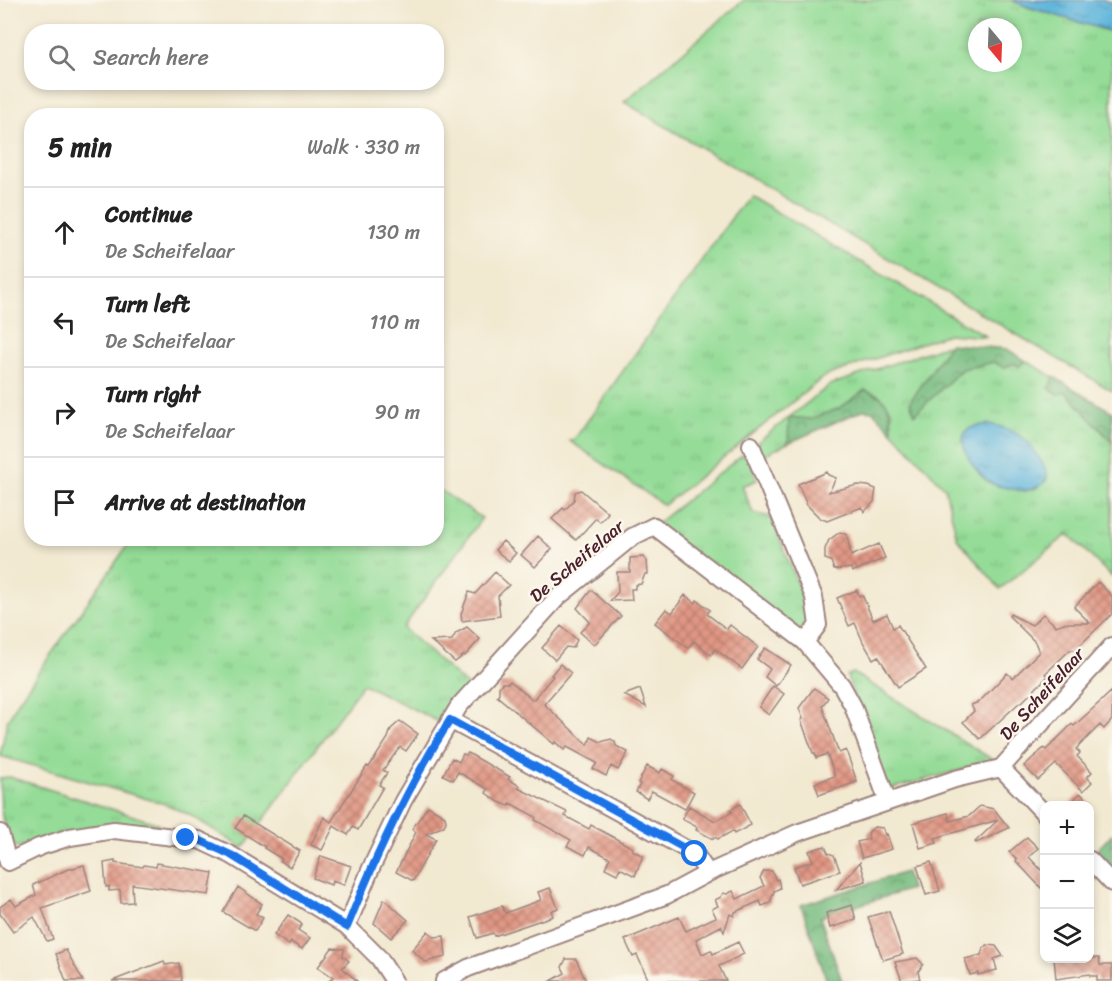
<!DOCTYPE html>
<meta charset="utf-8">
<style>
body{margin:0;font-family:Sriracha,sans-serif;background:#f2f2f2;color:#222}
.controls{position:absolute;right:18px;bottom:18px;display:grid;overflow:hidden;border-radius:12px;box-shadow:0 3px 9px #0003}
.controls button{width:54px;height:54px;display:grid;place-items:center;padding:0;border:0;border-bottom:2px solid #e0e0e0;background:#fff;color:#222;font:30px sans-serif}
.compass{position:absolute;left:968px;top:18px;width:54px;height:54px;border-radius:50%;background:#fff;box-shadow:0 3px 9px #0003;rotate:161deg}
.stop{position:absolute;width:18px;height:18px;margin:-14px;border:4px solid #1a73e8;border-radius:50%;background:#fff}
.stop.end{background:#1a73e8;border-color:#fff;box-shadow:0 2px 6px #0008}
.list{margin:0;padding:0;list-style:none}
h2{display:flex;justify-content:space-between;align-items:center;height:78px;margin:0;padding:0 24px;font-size:26px}
h2 small{font-size:20px;font-weight:400;color:#767676}
.list li{display:grid;grid-template-columns:39px 1fr auto;gap:18px;align-items:center;box-sizing:border-box;height:90px;padding:0 24px;border-top:2px solid #e0e0e0}
.list b{display:block;font-size:22px;white-space:nowrap}
.list p{margin:0;font-size:20px;white-space:nowrap;color:#767676}
.list em{font-size:20px;font-style:normal;color:#767676}
.icon{flex:none;width:33px;height:33px;fill:none;stroke:currentColor;stroke-width:2;stroke-linecap:round;stroke-linejoin:round}
.map{position:relative;flex:none;width:1112px;height:981px;overflow:hidden}
.search{position:absolute;background:#fff;box-shadow:0 3px 9px #0003;left:24px;top:24px;width:420px;height:66px;display:flex;align-items:center;gap:15px;box-sizing:border-box;padding:0 21px;border-radius:24px;color:#767676;font-size:22px}
.panel{position:absolute;background:#fff;box-shadow:0 3px 9px #0003;left:24px;top:108px;width:420px;height:438px;border-radius:24px}
.map>svg:first-child{display:block}
</style>
<div class="map">
<svg width="1112" height="981" viewBox="0 0 1112 981">
<defs>
<pattern id="grass-tufts" width="24" height="20" patternUnits="userSpaceOnUse" patternTransform="scale(1.5)"><rect width="24" height="20" fill="#94dc97"/><path d="M3 7l-1-3M5 7V3M7 7l1-3M15 17l-1-3M17 17v-4M19 17l1-3" fill="none" stroke="#81bc82"/></pattern>
<pattern id="forest-crowns" width="20" height="18" patternUnits="userSpaceOnUse" patternTransform="scale(1.5)"><rect width="20" height="18" fill="#77bc80"/><path d="M2 6a3 3 0 1 1 6 0M12 15a3 3 0 1 1 6 0" fill="none" stroke="#649869"/></pattern>
<pattern id="water-ripples" width="26" height="14" patternUnits="userSpaceOnUse" patternTransform="scale(1.5)"><rect width="26" height="14" fill="#5eb5db"/><path d="M2 4q2-2 4 0t4 0M15 11q2-2 4 0t4 0" fill="none" stroke="#5093b2"/></pattern>
<pattern id="building-cross-hatch" width="8" height="8" patternUnits="userSpaceOnUse" patternTransform="scale(1.5)"><rect width="8" height="8" fill="#e19784"/><path d="M0 0l8 8M0 8l8-8" fill="none" stroke="#b87b6c"/></pattern>
</defs>
<rect width="100%" height="100%" fill="#fbf7ec"/>
<filter id="ink" filterUnits="userSpaceOnUse"><feTurbulence type="fractalNoise" baseFrequency=".0167" numOctaves="2"/><feDisplacementMap in="SourceGraphic" scale="12" xChannelSelector="R" yChannelSelector="G"/><feConvolveMatrix kernelMatrix="1 2 1 2 8 2 1 2 1" color-interpolation-filters="sRGB"/></filter>
<filter id="wash" filterUnits="userSpaceOnUse"><feTurbulence type="fractalNoise" baseFrequency=".008" numOctaves="4" result="noise"/><feDisplacementMap in="SourceGraphic" scale="24" xChannelSelector="R" yChannelSelector="G"/><feGaussianBlur stdDeviation="1.35" result="paint"/><feColorMatrix in="noise" values="0 0 0 0 0 0 0 0 0 0 0 0 0 0 0 0 0 1.4 0 .05"/><feComposite in="paint" operator="in"/></filter>
<g filter="url(#wash)">
<rect width="100%" height="100%" fill="#f2e9d1"/>
<path fill="url(#grass-tufts)" stroke="#6f7e61" stroke-width="1.5" fill-rule="evenodd" d="M744 0H1011L1028 7 1112 32V391L624 102ZM977 27H1013V63H977Z
M748 195 987 337 948 334 825 376 664 505 570 441 574 440Z
M950 344 910 402 915 414 962 369 994 362 1006 367 1014 363 1019 366 1026 361 1054 377 1050 389 1058 394 1066 392 1112 442V577L1068 534 1000 589 957 538 945 488 892 431 891 409 879 395 865 390 840 408 811 420 790 417 788 443 758 458 753 446 830 385ZM975 426 1044 469 1047 473V479L1025 491 990 483 963 437 967 430Z
M747 451 757 480 742 486 753 513 771 517 812 620 807 632 798 637 654 526Z
M437 488 482 518 403 628 472 690 447 726 363 684 243 848 190 815 165 804 0 756 7 722 19 700 132 539 436 538Z
M853 673 995 761 890 789 882 778 847 676Z
M10 777 159 824 157 829 16 847C0 835 0 798 0 778Z"/>
<path fill="url(#forest-crowns)" stroke="#606e56" stroke-width="1.5" d="M950 344 1007 349 1026 361 1019 366 1014 363 1004 368 994 362 962 369 915 414 910 402Z
M1054 377 1112 412V442L1066 392 1058 394 1049 388Z
M865 390C890 398 890 406 892 431L873 411 863 410 788 443 789 417 811 419 840 408Z
M1112 834V881L1090 857Z
M906 872 911 889 820 917 842 981H827L801 905Z"/>
<path fill="url(#water-ripples)" stroke="#546a83" stroke-width="1.5" d="M1011 0H1103L1112 2V32L1028 7Z
M990 424C1002 427 1013 430 1023 438 1031 444 1047 467 1047 476 1047 481 1044 484 1039 486 1032 490 1026 492 1018 490 1009 488 998 487 991 483 978 477 953 442 968 430 973 425 983 425 990 424Z"/>
<g id="blocks">
<path fill="url(#building-cross-hatch)" d="M827 472 828 475 836 478 829 492 858 485 868 486 876 489 874 502 864 512 862 507 827 521 820 518 807 505 798 484Z
M581 490 608 513 600 522 596 518 576 540 552 519 563 508 565 510 574 500 575 492Z
M840 532 847 535 851 556 879 544 885 558 852 572 851 568 834 570 831 561 825 559V549L829 540Z
M538 536 552 549 535 567 521 555Z
M503 541 516 553 509 561 495 550Z
M643 557 647 561 648 574H645L641 584 635 585V589H631L632 600 610 601 618 592 617 572H630V558Z
M495 572 509 585 498 596 500 616 462 621 461 614 469 592 475 594Z
M1098 582 1112 596V614L1075 650H1070L1045 674 1048 676 1021 703 1020 702 980 739 963 722 974 711 971 705 979 702 1007 673 1013 678 1039 652 1035 642 1009 616 1010 614 1032 625 1043 614 1056 626 1064 623H1090L1074 607Z
M591 590 621 616 594 645 580 632 590 622 577 608Z
M857 590 859 596 861 595 863 597 873 620 887 614 893 628 898 625 926 669 898 687 878 656 873 659 863 642 855 623 849 626 837 598Z
M685 595 696 603 697 600 710 610 707 614 727 629 730 625 758 647 742 669 715 649 711 655 694 641 688 648 655 623 666 609 672 613Z
M561 626 577 640 573 648 566 647 555 660 542 648Z
M467 627 480 639 465 656 464 655 455 662 431 641 452 640 456 633Z
M765 648 791 665 776 686 765 677 770 669 757 659Z
M560 664 571 673 544 704 588 745 591 737 601 742 611 739 615 742 616 746 628 752 618 770 611 766 606 776 593 769 597 763 567 747 564 750 555 742 554 744 497 696 499 693V687L502 683H508L510 681 533 700 553 676 551 675Z
M773 686 784 694 769 715 759 707Z
M814 688 828 698 822 706 839 753 846 750 857 782 819 795 815 783 835 776 827 754 816 758 815 753H813L801 720 803 719 799 708Z
M640 689 646 707 624 695Z
M1112 691V720L1104 729 1100 725 1076 749 1080 753 1077 756 1092 772 1087 777 1092 782 1083 791 1056 764 1038 780 1024 766 1044 748 1046 750 1072 724 1074 726Z
M400 721 418 734 406 751 400 747 383 770 387 773 379 785 383 787 358 830 353 827 348 835 334 826 322 850 311 845 324 817 331 822 367 766 369 767 388 738 391 729Z
M468 753 510 777 508 779 520 786 518 788 567 812 565 816 589 829 591 825 633 848 632 850 643 856 635 876 620 868 617 874 605 868 610 858 589 847 585 855 567 846 571 840 535 820 536 817 510 803 509 806 499 802 486 793 488 789 458 772 453 780 443 775 452 758 459 762 463 754 466 755Z
M647 766 660 773 662 769 674 776 672 780 694 792 685 809 652 791 647 799 636 792 640 784 638 783Z
M1080 793 1093 806H1068Z
M740 804 751 825 734 834 733 831 718 839 714 837 713 839 696 830 697 827 682 819 689 806 715 821 732 812 730 810Z
M428 806 445 816 446 822 444 826 426 834 436 839 413 881 396 872 416 832 412 829Z
M980 806 994 809 1009 828 976 843 975 842 998 820 935 838 937 843 920 848 913 823 948 813 950 821 969 816Z
M243 816 300 851 290 867 280 861 282 859 264 848 265 847 235 828Z
M874 827 883 828 885 835 887 834 892 849 862 858 857 842 869 839 868 833Z
M1027 837 1038 848 1029 857 1044 873V891L1016 861 1017 859 1009 852Z
M825 846 828 853 834 855 840 871 800 884 794 867 813 861 809 851Z
M321 856 351 866 344 885 332 881 331 885 313 878Z
M115 861V863L143 867 144 865 156 867 157 863 213 873 209 895 132 884 133 902 121 903 120 890 109 891V886L106 887 104 863Z
M860 862 866 881 836 890Z
M931 862 940 891 926 895 917 866Z
M84 865 91 891 42 908 53 939 47 941 34 917 13 932 0 914V907L11 899 16 906 36 895 33 885 66 870Z
M764 871H772L776 880 778 879 780 888 774 891 770 903 762 906 760 901 735 912 734 916 730 914 724 932 721 926 696 939 702 954 711 950 713 954 738 942 744 954 719 966 726 981H649L637 955 633 957 625 940 679 917 686 931 716 917 712 909 718 906 715 900 721 897 723 893 727 894 733 891 737 899 764 886 760 878Z
M238 887 262 904 256 914 263 918 255 931 223 912Z
M550 888 558 908 551 911 553 916 494 936 493 933 477 938 470 917 502 906 505 913 541 900 538 892Z
M384 899 408 920 391 938 374 923Z
M852 905 856 920 830 928 826 913Z
M889 911 903 954 883 960 868 917Z
M288 915 302 924 298 930 310 938 302 949 291 942 289 945 274 935Z
M428 931 434 937 444 936 446 957 425 962 412 950Z
M987 945 996 946 1003 956 994 959 997 970 978 975V973L970 975 965 959 981 955 983 949Z
M332 948 344 949 343 956 349 961 342 968 357 981H329L333 977 318 967Z
M66 950 83 981H66L56 954Z
M917 958 923 964 918 972 920 979 902 981 895 962Z
M1054 958H1099L1100 965H1112V981H1097V976H1090V974L1056 979Z
M566 959H576L586 981H551L565 973 562 967Z
M164 961 165 965 179 963 181 981H112Z"/>
</g>
</g>
<g filter="url(#ink)">
<use href="#blocks" fill-opacity="0" stroke="#9e847e" stroke-width="1.5"/>
<g fill="none" stroke-linecap="round" stroke-linejoin="round">
<g stroke="#9e847e" stroke-width="20">
<path id="minor" d="M751 445 814 597 818 625 805 642
M450 720 695 854 708 873
M1001 768 1044 813
M0 833 8 862 39 847 70 837 114 830 199 840 231 855 347 926 379 958 394 981
M1090 860 1112 883
M347 926 371 868 403 801 459 706 558 597 632 537 654 526 805 642 842 686 853 706 888 802 955 779 1001 768 1112 646
M444 981 468 968 667 895 708 873 797 833 888 802"/>
</g>
<use href="#minor" stroke="#fff" stroke-width="16"/>
</g>
</g>
<g fill="none" stroke-linecap="round" stroke-linejoin="round" filter="url(#ink)">
<path stroke="#1a73e8" stroke-width="8" d="M186 838 199 840 231 855 347 927C376 855 408 786 450 720L695 854"/>
</g>
<g text-anchor="middle" stroke-width="5" stroke-linejoin="round" paint-order="stroke">
<g font-size="18" fill="#4a1f2b" stroke="#fbf7ec">
<text transform="translate(577 561) rotate(-40)" y="6">De Scheifelaar</text>
<text transform="translate(1042 694) rotate(-48)" y="6">De Scheifelaar</text>
</g>
</g>
</svg>
<div class="controls">
<button>+</button>
<button>−</button>
<button><svg class="icon" aria-label="layers" viewBox="0 0 24 24"><path d="M12 4l9 5-9 5-9-5zM3 14l9 5 9-5"/></svg></button>
</div>
<svg class="compass" viewBox="-18 -18 36 36"><path d="M0-13l5 13h-10z" fill="#e53935"/><path d="M0 13l5-13h-10z" fill="#767676"/></svg>
<div class="stop" style="left:695px;top:854px"></div>
<div class="stop end" style="left:186px;top:838px"></div>
<div class="search"><svg class="icon" aria-label="search" viewBox="0 0 24 24"><circle cx="10" cy="10" r="6"/><path d="M15 15l6 6"/></svg>Search here</div>
<section class="panel">
<h2>5 min<small>Walk · 330 m</small></h2>
<ul class="list">
<li><svg class="icon" aria-label="ahead" viewBox="0 0 24 24"><path d="M12 20V5M6 11l6-6 6 6"/></svg><div><b>Continue</b><p>De Scheifelaar</p></div><em>130 m</em></li>
<li><svg class="icon" aria-label="left" viewBox="0 0 24 24"><path d="M17 20v-9H6M10 6l-5 5 5 5"/></svg><div><b>Turn left</b><p>De Scheifelaar</p></div><em>110 m</em></li>
<li><svg class="icon" aria-label="right" viewBox="0 0 24 24"><path d="M7 20v-9h11M14 6l5 5-5 5"/></svg><div><b>Turn right</b><p>De Scheifelaar</p></div><em>90 m</em></li>
<li><svg class="icon" aria-label="arrive" viewBox="0 0 24 24"><path d="M6 21V4h12l-3 4 3 4H6"/></svg><div><b>Arrive at destination</b></div></li>
</ul>
</section>
</div>
